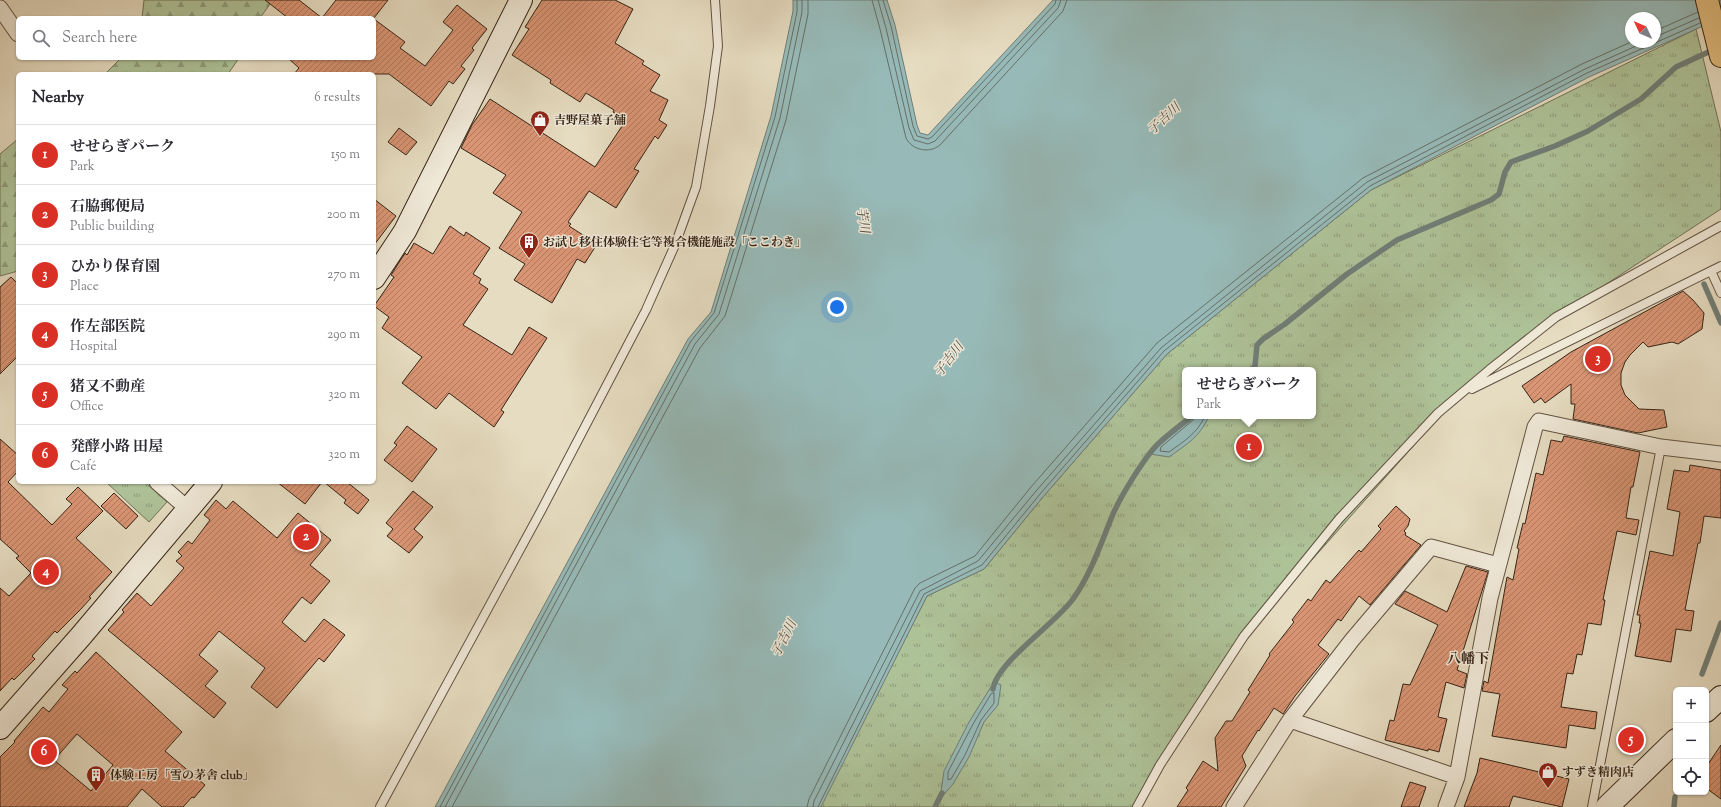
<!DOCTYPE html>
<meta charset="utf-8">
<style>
body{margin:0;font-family:"Sorts Mill Goudy","Noto Serif JP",serif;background:#f2f2f3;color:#2b2b33}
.controls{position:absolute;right:12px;bottom:12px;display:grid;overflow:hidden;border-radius:6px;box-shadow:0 1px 3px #0004}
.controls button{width:36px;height:36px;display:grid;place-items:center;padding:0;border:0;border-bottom:1px solid #e1e1e2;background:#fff;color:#2b2b33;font:20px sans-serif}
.compass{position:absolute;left:1625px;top:12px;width:36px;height:36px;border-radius:50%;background:#fff;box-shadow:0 1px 3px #0004;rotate:314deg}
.you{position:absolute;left:837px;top:307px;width:14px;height:14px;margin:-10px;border:3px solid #fff;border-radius:50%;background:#1a73e8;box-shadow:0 0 0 6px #1a73e833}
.badge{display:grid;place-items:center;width:26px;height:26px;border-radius:50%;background:#d93025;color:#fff;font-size:13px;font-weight:700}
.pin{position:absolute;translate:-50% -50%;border:2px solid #fff;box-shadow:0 1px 4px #0006}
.popup{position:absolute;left:1182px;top:367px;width:134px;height:52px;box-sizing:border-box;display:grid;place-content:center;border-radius:6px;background:#fff;filter:drop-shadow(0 1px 3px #0005);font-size:13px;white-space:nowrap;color:#7c7c81}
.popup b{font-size:15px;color:#2b2b33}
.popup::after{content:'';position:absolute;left:50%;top:100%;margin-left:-8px;border:8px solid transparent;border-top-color:#fff}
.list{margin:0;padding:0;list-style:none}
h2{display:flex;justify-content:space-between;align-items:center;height:52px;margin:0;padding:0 16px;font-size:17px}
h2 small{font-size:13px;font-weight:400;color:#7c7c81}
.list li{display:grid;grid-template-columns:26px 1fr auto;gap:12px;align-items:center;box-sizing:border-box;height:60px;padding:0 16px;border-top:1px solid #e1e1e2}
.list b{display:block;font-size:15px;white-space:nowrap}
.list p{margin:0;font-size:13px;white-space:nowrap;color:#7c7c81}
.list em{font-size:13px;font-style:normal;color:#7c7c81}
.icon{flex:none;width:22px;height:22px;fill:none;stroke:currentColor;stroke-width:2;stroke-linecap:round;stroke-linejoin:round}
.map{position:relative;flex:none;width:1721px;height:807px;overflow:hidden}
.search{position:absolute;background:#fff;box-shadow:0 1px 3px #0004;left:16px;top:16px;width:360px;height:44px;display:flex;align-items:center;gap:10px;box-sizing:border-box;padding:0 14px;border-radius:6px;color:#7c7c81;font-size:15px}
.panel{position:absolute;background:#fff;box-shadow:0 1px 3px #0004;left:16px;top:72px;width:360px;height:412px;border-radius:6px}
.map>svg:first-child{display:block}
</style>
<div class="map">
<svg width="1721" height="807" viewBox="0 0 1721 807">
<defs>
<pattern id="forest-firs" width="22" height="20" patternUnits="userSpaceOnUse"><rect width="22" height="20" fill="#aec298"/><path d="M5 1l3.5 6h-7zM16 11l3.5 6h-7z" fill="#8e9d7b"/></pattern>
<pattern id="park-tufts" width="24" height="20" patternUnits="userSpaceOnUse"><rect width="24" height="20" fill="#aec298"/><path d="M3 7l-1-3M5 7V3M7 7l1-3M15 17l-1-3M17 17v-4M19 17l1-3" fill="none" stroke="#8e9d7b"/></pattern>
<pattern id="building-hatch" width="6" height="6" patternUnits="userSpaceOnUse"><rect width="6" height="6" fill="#da9574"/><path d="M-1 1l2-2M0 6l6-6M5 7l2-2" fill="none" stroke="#b2795e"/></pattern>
</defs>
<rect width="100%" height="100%" fill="#e6dcc1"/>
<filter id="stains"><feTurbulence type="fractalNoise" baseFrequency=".005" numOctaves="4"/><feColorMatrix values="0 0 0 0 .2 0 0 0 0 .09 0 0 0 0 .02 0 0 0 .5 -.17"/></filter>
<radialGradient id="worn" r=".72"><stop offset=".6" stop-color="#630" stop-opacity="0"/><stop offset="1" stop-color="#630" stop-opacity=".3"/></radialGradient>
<path fill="url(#forest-firs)" stroke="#727357" d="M144 0H273L260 18H142Z
M121 58H239L228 74H105Z
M18 139V271L0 276V154Z"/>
<path fill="url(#park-tufts)" stroke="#727357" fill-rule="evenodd" d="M1696 29 1721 132V209L1556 317 1457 397 1244 636 1137 807H820L927 596 984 569 1043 497 1167 354 1371 190ZM1185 370H1313V416H1185Z
M145 482 167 502 149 522 106 482Z"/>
<path fill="#97bab8" stroke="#707e77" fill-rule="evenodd" d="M793 0H887L895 25 917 125 920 133 928 135 1053 0H1721V18L1589 77 1371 190 1167 354 1043 497 984 569 927 596 821 807H435L688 339 711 312 771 116 793 11ZM1631 18H1655V42H1631Z
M1192 416H1209C1200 437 1187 444 1169 457L1150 454 1158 444Z
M994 682 1001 685 998 705 984 722 969 757 953 784 940 799 944 771 969 722Z"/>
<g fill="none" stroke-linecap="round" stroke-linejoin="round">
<path stroke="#666f67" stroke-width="1" d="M872 0 880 29 906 138C912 150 929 154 940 145L1063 11 1067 0
M878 0 886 28 909 128 914 140 928 144 935 141 1058 8 1061 0
M883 0 891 26 913 126 917 136 928 139 932 137 1055 4 1056 0
M1655 31 1698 12
M1655 37 1699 18
M1194 416 1193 420 1161 447 1160 451 1169 452C1184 441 1197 434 1205 416
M994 693V703L981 720 965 755 951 779 948 780V772L973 724 991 694Z
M440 807 691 341 714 313 775 117 797 12V0
M445 807 695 344 719 314 780 118 802 12V0
M452 807 700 348 725 316 786 120 808 14V0
M807 807 809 799 915 588 920 583 975 556 1031 487 1157 343 1363 178 1582 64 1631 42
M813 807 814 801 920 591 978 561 1036 491 1161 348 1367 182 1585 69 1645 42
M818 807 924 594 982 565 1040 494 1164 351 1370 186 1587 73 1700 23"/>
<path stroke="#707e77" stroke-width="5.5" d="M1704 284 1721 323
M1252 370 1255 366 1257 345 1263 339 1285 324 1347 274 1397 240 1491 200 1499 194 1505 172 1511 162 1555 146 1588 131 1641 99 1676 67 1715 49
M1702 674 1721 623
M993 689C997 662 1056 623 1073 599 1091 574 1101 543 1113 514 1121 496 1145 456 1159 443 1170 433 1181 425 1192 416
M935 807 942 793
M1674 807 1675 797"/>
</g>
<path fill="url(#building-hatch)" stroke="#362416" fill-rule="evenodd" d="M265 0H299L322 18H288Z
M336 0H388L374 18H322Z
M542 0H615L633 9 615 43 644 61 642 64 660 75 650 91 668 100 659 120 667 125 658 139 655 136 634 169 639 171 616 208 589 191 568 222 571 224 569 226 597 244 585 263 577 259 552 303 514 280 525 264 499 248 522 212 493 193 506 175 461 148 472 125 490 99 595 167 626 120 613 112 614 110 586 93 580 102 550 83 551 80 512 55 529 29 525 27Z
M457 5 487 29 472 48 474 50 461 66 465 69 453 84 449 81 431 106 389 74H294L299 68 288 58H374V19L405 42 400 48 425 66 453 30 443 22Z
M399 128 417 142 406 155 388 142Z
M374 199 396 216 374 245Z
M450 226 464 236 466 232 490 248 473 274 481 279 479 283 488 289 463 325 512 355 529 327 547 338 501 410 504 412 494 427 449 393 436 409 402 383 422 357 382 328 389 317 374 306 394 277 391 275 405 253 407 255 414 243 433 254Z
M11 277 18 284V356L0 374V287Z
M1683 291 1693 300 1704 313 1702 329 1678 344 1672 342 1648 347 1643 342 1630 355 1625 362 1621 373V385L1625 395 1639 409 1664 410 1667 427 1638 433 1573 419 1575 404H1571V384L1545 403 1541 398 1534 403 1522 386 1571 352Z
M407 426 437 449 412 482 384 460 397 445 394 443Z
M1564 436 1640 452 1633 487H1631L1626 518 1639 520 1636 535 1617 531 1603 600H1605L1601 625 1588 623 1582 655 1577 654 1573 674 1567 673 1561 707 1597 712 1595 729 1569 725 1566 748 1492 736 1500 694 1482 691 1484 681 1488 683 1507 577 1513 580 1519 549 1517 548 1523 523 1525 524 1536 473 1543 475 1551 440 1562 442Z
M0 439 18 455V471L8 482 52 525 72 504 66 499 78 487 103 511 76 538 112 572 89 597 91 598 80 610 57 633 55 631 32 656 35 659 14 680 12 678 0 691V588L9 596 31 573 16 558 19 556 0 539Z
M1690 465 1721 470V518L1704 516 1700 543H1698L1685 610 1694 611 1691 631 1676 629 1671 662 1635 656 1641 623H1639L1640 615H1637L1650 551 1673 556 1680 512 1667 509 1674 470 1689 472Z
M277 482H322L305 504Z
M324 482H347L369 500 358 514 344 503 346 500Z
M413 491 433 507 414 529 423 537 409 553 387 536 393 529 386 523Z
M114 493 138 516 126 529 101 506Z
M216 500 226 509 233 501 277 538 298 513 331 540 310 565 330 581 311 604 302 597 282 622 305 642 324 619 345 635 324 662 319 658 277 708 251 687 265 668 219 631 199 655 218 671 205 686 226 703 214 718 108 630 124 612 122 610 137 593 151 606 184 568 176 561 182 556 178 552 188 541 192 544 210 520 204 515Z
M1396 506 1410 519 1408 526 1404 531 1406 533 1405 535 1421 545 1370 605 1359 596 1341 621 1338 619 1318 645 1329 654 1295 696 1283 714 1274 708 1259 731 1258 730 1242 756 1246 766 1221 807H1177L1188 790 1186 788 1203 761 1218 771 1215 738 1226 721H1232L1250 692 1248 690 1270 655 1269 654 1294 622 1292 620 1308 599 1311 601 1326 580 1330 583 1359 550 1361 552 1381 529 1378 526Z
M1466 566 1488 572 1457 670 1467 674 1464 688 1446 682 1438 717 1447 719 1439 752 1428 749V751L1385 740 1390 720 1394 721 1403 684 1410 685 1438 625 1395 604 1405 591 1447 612Z
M96 652 182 732 165 751 205 785 194 798 192 797 183 807H162L142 789 127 807H0V757L15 742 14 741 43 707 49 712 68 689 62 685 75 671 77 673ZM77 734 113 765 91 791 54 760Z
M1721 745V799L1706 788V767Z
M1480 758 1569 779 1562 807 1513 796 1509 807H1464L1477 773Z
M1410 782 1426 787 1419 807H1401Z"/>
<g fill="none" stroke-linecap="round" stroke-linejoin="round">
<g stroke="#625241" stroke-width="10">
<path id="lane" d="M1711 271 1721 293
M1472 389 1721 266
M380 807 542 509 646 310 675 245 696 187 710 106 718 46 715 0
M1137 807 1160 765 1244 636 1339 519 1438 413 1489 370 1556 317 1721 226
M1592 807 1661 447"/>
</g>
<g stroke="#625241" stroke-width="17">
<path id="street" d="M0 8 18 34
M157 482 188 509
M1290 720 1457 777
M1234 807 1290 720 1352 640 1431 547 1498 565
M1446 807 1457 777 1490 598 1535 427 1539 421 1661 447 1721 454"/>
</g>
<g stroke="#362416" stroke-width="24">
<path id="secondary" d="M374 278 405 231 521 0
M1706 711 1721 697
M0 728 81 636 211 482
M1607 807 1676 740"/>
</g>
<g stroke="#362416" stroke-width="24">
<path id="highway" d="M1707 0 1721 56"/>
</g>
<use href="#lane" stroke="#efe8d7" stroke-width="8"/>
<use href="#street" stroke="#efe8d7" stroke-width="15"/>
<use href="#secondary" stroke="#efe8d7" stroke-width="22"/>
<use href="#highway" stroke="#e3be80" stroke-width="22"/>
</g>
<defs>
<g id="shop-pin" transform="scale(1)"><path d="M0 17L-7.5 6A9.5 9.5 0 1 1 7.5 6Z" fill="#8f2418" stroke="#efe8d7"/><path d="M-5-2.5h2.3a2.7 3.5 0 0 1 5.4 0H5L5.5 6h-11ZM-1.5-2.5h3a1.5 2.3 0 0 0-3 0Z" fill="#fff"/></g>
<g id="building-pin" transform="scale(1)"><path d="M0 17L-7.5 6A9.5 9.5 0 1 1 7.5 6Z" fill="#8f2418" stroke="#efe8d7"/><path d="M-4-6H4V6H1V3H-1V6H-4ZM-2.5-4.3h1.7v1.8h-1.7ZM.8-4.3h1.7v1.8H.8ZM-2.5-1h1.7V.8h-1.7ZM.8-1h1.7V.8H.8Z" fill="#fff"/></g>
</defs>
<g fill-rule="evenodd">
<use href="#shop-pin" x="540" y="120"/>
<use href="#building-pin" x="529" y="242"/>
<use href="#shop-pin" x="1548" y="772"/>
<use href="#building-pin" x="96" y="775"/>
</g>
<g text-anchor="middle" stroke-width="3" stroke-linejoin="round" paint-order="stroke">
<g font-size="12" font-weight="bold" fill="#362416" stroke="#efe8d7" text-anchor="start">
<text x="554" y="124">吉野屋菓子舗</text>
<text x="543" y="246">お試し移住体験住宅等複合機能施設「ここわき」</text>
<text x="1562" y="776">すずき精肉店</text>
<text x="110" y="779">体験工房「雪の茅舎 club」</text>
</g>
<g font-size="13" font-style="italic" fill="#535147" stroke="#efe8d7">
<text transform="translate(1163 118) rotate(-43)" y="5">子吉川</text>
<text transform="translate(864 220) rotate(81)" y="5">芋川</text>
<text transform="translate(948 359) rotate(-53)" y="5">子吉川</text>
<text transform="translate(783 638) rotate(-63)" y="5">子吉川</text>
</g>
<g font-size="14" font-weight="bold" fill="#362416" stroke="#efe8d7">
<text x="1468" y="663">八幡下</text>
</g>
</g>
<rect width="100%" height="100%" filter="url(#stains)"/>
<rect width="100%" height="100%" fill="url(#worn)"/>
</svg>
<div class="controls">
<button>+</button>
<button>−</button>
<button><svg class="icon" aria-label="locate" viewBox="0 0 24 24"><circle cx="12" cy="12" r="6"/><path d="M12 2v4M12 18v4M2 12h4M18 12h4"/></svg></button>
</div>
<svg class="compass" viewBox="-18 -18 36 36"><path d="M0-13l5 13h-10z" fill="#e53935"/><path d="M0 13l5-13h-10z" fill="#7c7c81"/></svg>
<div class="you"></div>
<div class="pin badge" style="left:1249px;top:447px">1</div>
<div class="popup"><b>せせらぎパーク</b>Park</div>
<div class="pin badge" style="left:306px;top:537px">2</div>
<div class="pin badge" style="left:1598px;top:359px">3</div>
<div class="pin badge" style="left:46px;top:572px">4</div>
<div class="pin badge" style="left:1631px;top:740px">5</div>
<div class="pin badge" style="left:44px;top:752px">6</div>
<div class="search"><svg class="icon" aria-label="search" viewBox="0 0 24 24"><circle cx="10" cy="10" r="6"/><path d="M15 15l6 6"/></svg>Search here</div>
<section class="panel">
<h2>Nearby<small>6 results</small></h2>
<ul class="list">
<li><span class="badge">1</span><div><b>せせらぎパーク</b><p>Park</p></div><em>150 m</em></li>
<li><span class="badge">2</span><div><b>石脇郵便局</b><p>Public building</p></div><em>200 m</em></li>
<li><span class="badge">3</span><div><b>ひかり保育園</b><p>Place</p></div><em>270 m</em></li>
<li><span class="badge">4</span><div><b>作左部医院</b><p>Hospital</p></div><em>290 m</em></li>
<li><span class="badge">5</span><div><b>猪又不動産</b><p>Office</p></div><em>320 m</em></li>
<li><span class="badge">6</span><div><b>発酵小路 田屋</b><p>Café</p></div><em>320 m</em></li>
</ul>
</section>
</div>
